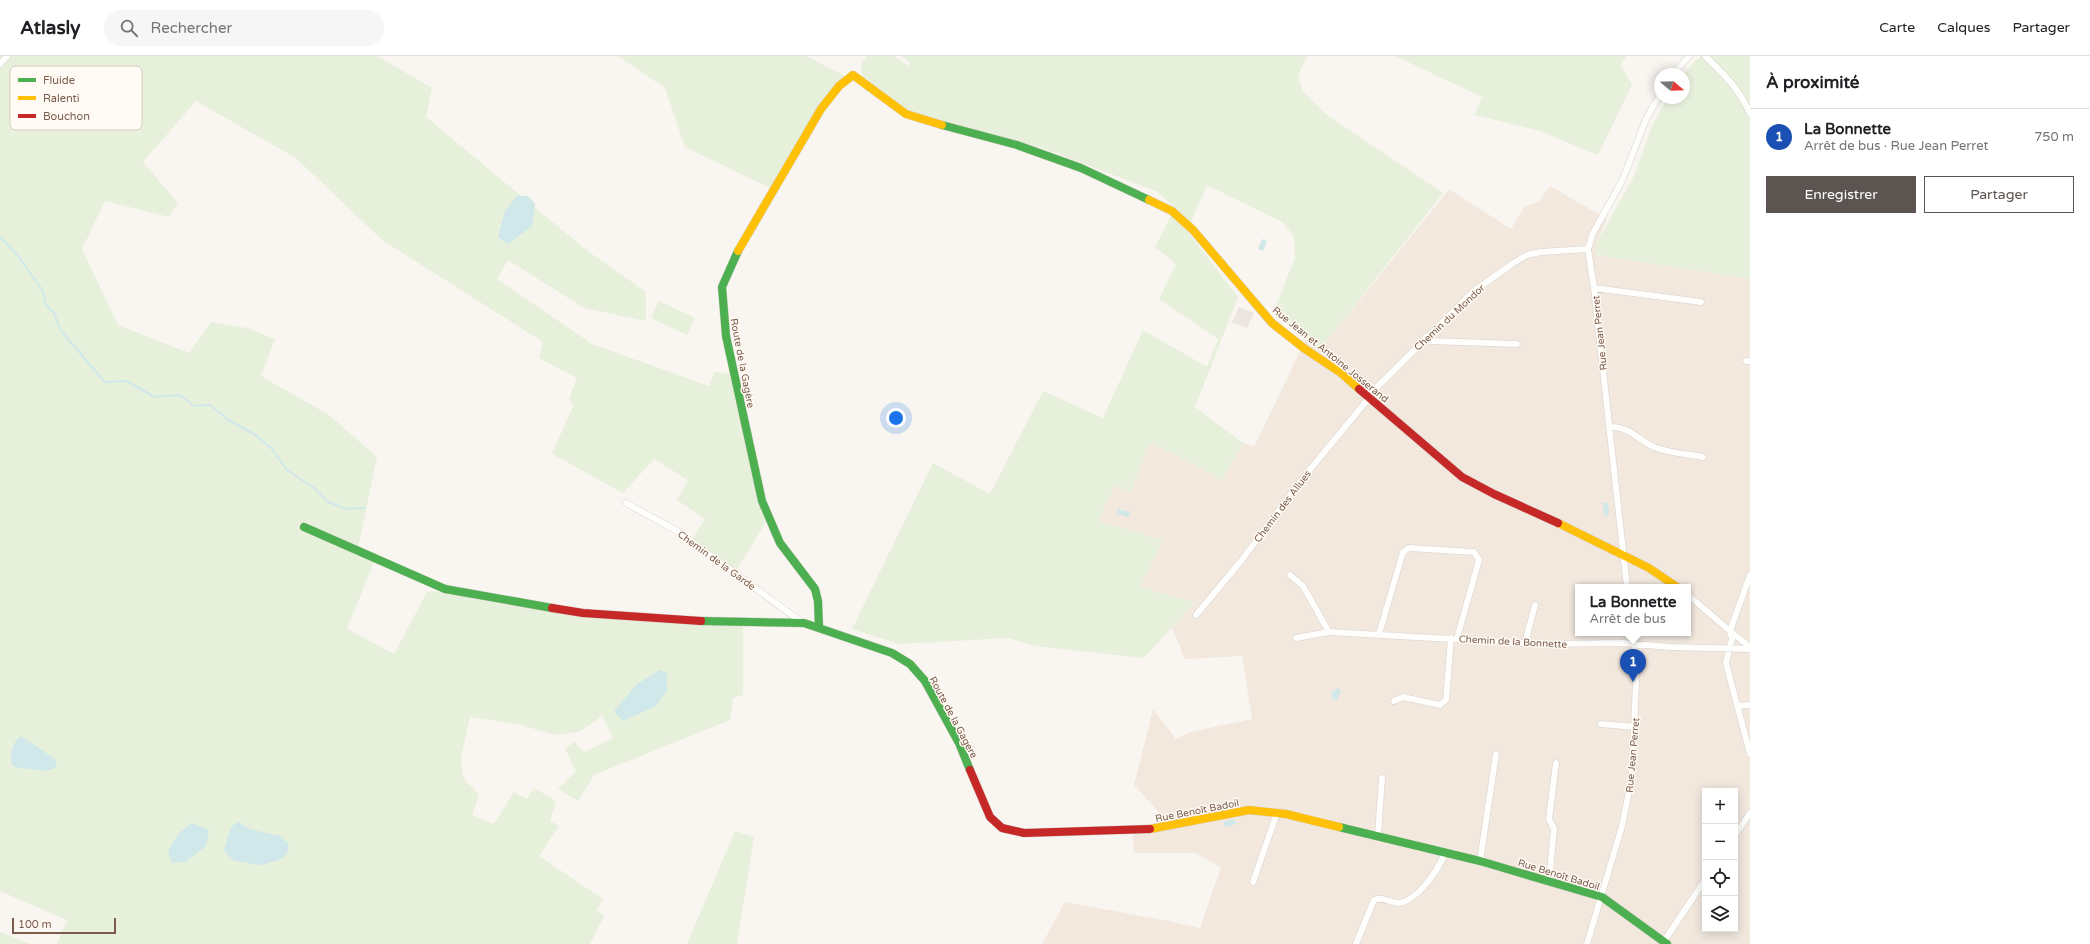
<!DOCTYPE html>
<html lang="fr">
<meta charset="utf-8">
<style>
body{margin:0;font-family:"Varela Round",sans-serif;background:#f6f6f6;color:#202124}
.controls{position:absolute;right:12px;bottom:12px;display:grid;overflow:hidden;border-radius:0px;box-shadow:0 2px 10px #0003}
.controls button{width:36px;height:36px;display:grid;place-items:center;padding:0;border:0;border-bottom:1px solid #e0e0e0;background:#fff;color:#202124;font:20px sans-serif}
.compass{position:absolute;left:1654px;top:12px;width:36px;height:36px;border-radius:50%;background:#fff;box-shadow:0 2px 10px #0003;rotate:109deg}
.scale{position:absolute;left:12px;bottom:10px;width:104px;box-sizing:border-box;padding-left:4px;border:2px solid #7a5c4d;border-top:0;font-size:11px;line-height:14px;white-space:nowrap;color:#7a5c4d;-webkit-text-stroke:3px #fffaf3;paint-order:stroke}
.you{position:absolute;left:896px;top:362px;width:14px;height:14px;margin:-10px;border:3px solid #fff;border-radius:50%;background:#1a73e8;box-shadow:0 0 0 6px #1a73e833}
.badge{display:grid;place-items:center;width:26px;height:26px;border-radius:50%;background:#5c5450;color:#fff;font-size:13px;font-weight:700}
.pin{position:absolute;translate:-50% -33px;filter:drop-shadow(0 1px 2px #0008)}
.pin::after{content:'';position:absolute;top:21px;width:14px;height:12px;background:inherit;clip-path:polygon(0 0,100% 0,50% 100%)}
.popup{position:absolute;left:1575px;top:528px;width:116px;height:52px;box-sizing:border-box;display:grid;place-content:center;border-radius:0px;background:#fff;filter:drop-shadow(0 1px 3px #0005);font-size:13px;white-space:nowrap;color:#757577}
.popup b{font-size:15px;color:#202124}
.popup::after{content:'';position:absolute;left:50%;top:100%;margin-left:-8px;border:8px solid transparent;border-top-color:#fff}
.list{margin:0;padding:0;list-style:none}
h2{display:flex;justify-content:space-between;align-items:center;height:52px;margin:0;padding:0 16px;font-size:17px}
h2 small{font-size:13px;font-weight:400;color:#757577}
.list li{display:grid;grid-template-columns:26px 1fr auto;gap:12px;align-items:center;box-sizing:border-box;height:56px;padding:0 16px;border-top:1px solid #e0e0e0}
.list b{display:block;font-size:15px;white-space:nowrap}
.list p{margin:0;font-size:13px;white-space:nowrap;color:#757577}
.list em{font-size:13px;font-style:normal;color:#757577}
.actions{display:flex;gap:8px;padding:12px 16px}
.actions a{flex:1;padding:9px 0;border:1px solid #5c5450;border-radius:0px;text-align:center;font-size:14px;color:#5c5450}
.actions .main{background:#5c5450;color:#fff}
.icon{flex:none;width:22px;height:22px;fill:none;stroke:currentColor;stroke-width:2;stroke-linecap:round;stroke-linejoin:round}
.map{position:relative;flex:none;width:1750px;height:888px;overflow:hidden}
header{display:flex;align-items:center;gap:24px;box-sizing:border-box;height:56px;padding:0 20px;background:#fff;border-bottom:1px solid #e0e0e0}
header strong{font-size:19px}
nav{display:flex;gap:22px;margin-inline-start:auto;font-size:14px}
.search{width:280px;height:36px;background:#f6f6f6;display:flex;align-items:center;gap:10px;box-sizing:border-box;padding:0 14px;border-radius:22px;color:#757577;font-size:15px}
main{display:flex}
aside{flex:1;background:#fff}
.map>svg:first-child{display:block}
</style>
<header>
<strong>Atlasly</strong>
<div class="search"><svg class="icon" aria-label="search" viewBox="0 0 24 24"><circle cx="10" cy="10" r="6"/><path d="M15 15l6 6"/></svg>Rechercher</div>
<nav><a>Carte</a><a>Calques</a><a>Partager</a></nav>
</header>
<main>
<div class="map">
<svg width="1750" height="888" viewBox="0 0 1750 888">
<rect width="100%" height="100%" fill="#f9f5f0"/>
<path fill="#f2e8de" fill-rule="evenodd" d="M1550 130 1607 163 1596 188V199L1750 223V888H1042L1065 846 1168 865 1200 872 1221 811 1195 797H1134L1133 771 1169 767 1134 729 1153 653 1176 683 1191 676 1252 663 1242 600 1185 603 1172 572 1194 546 1139 531 1163 484 1098 466 1115 430 1131 435 1150 386 1175 398 1222 424 1243 387 1254 391 1305 285 1319 295 1449 133 1511 173 1524 151 1539 145ZM1578 531H1688V577H1578ZM1705 735H1735V873H1705Z"/>
<path fill="#ede5e0" d="M1239 251 1254 257 1247 272 1232 266Z"/>
<path fill="#e7f0db" d="M0 0H377L432 32 426 61 585 193 646 236V265L584 252 508 204 497 223 592 288 709 330 714 316 730 318 765 467 737 514 692 483 705 463 677 444 688 424 654 403 623 437 552 398 573 350 569 343 577 322 539 302 543 286 382 184 296 102 196 45 143 106 178 147 169 161 105 145 82 193 118 269 189 297 211 266 247 272 275 283 261 320 329 359 377 401 357 497 374 506 347 573 394 598 427 536 434 535 582 559 743 569V639L733 642 730 664 594 719 578 745 558 733 576 715 565 693 574 686 585 696 613 682 602 659 596 665 578 676 556 679 517 668 470 661 461 702 463 722 479 738 472 759 494 768 514 736 527 743 534 732 556 745 550 765 559 770 539 800 603 843 597 854 604 860 590 888H57L67 864 0 835Z
M618 0H806L845 20 819 50 770 132 685 91 665 32Z
M867 0H894L908 10 910 6 902 0H1307L1298 20 1303 36 1327 59 1443 137 1319 295 1273 257 1295 202 1294 180 1282 166 1207 129 1187 175 1238 241 1195 351 1243 387 1222 424 1175 398 1150 387 1131 435 1115 430 1098 465 1163 484 1140 531 1195 546 1144 602 1036 590 1008 582 899 588 852 573 933 407 990 438 1043 335 1103 362 1143 274 1207 311 1218 283 1159 243 1176 208 1155 191 1175 152 1158 136 1048 94 990 77 921 61 897 49 862 20 861 8Z
M1395 0H1626L1621 9 1632 29 1598 99 1540 75 1475 59 1482 41Z
M1702 0H1750V223L1596 199V188L1634 120 1652 70 1668 42H1684V18L1695 5Z
M659 245 695 262 687 279 651 262Z
M735 775 754 781 737 888H687Z
M0 876 31 888H0Z"/>
<path fill="#d0e8ea" d="M517 140H528L535 148 532 170 508 188 498 181 505 155Z
M1262 183 1267 185 1263 195 1258 193Z
M1603 447H1608L1609 459 1604 460Z
M1118 453 1130 456 1128 461 1117 458Z
M660 614 667 618V635L656 650 623 665 614 655 637 628Z
M1336 633 1339 632 1341 635 1337 643 1333 644 1331 637Z
M21 680 55 703 57 705 55 712C42 718 30 711 17 712L12 709C9 701 12 685 21 680Z
M1234 763 1236 768 1225 771 1223 766Z
M238 766 250 773 280 780 289 788 287 798 279 804 261 809 234 805 224 795 231 771Z
M192 767 209 774 206 790 185 806 172 807 168 795 179 777Z"/>
<g fill="none" stroke-linecap="round" stroke-linejoin="round">
<path stroke="#d0e8ea" stroke-width="2" d="M0 181 18 200 43 235 45 247 54 257 61 275 105 326 126 325 155 341 180 339 194 350 210 349 230 365 256 379 272 393 287 414 313 431 328 446 347 453 365 452"/>
<g stroke="#d7d1cb" stroke-width="7">
<path id="street" d="M1705 0C1723 17 1741 35 1750 58
M0 8 7 0
M1673 18 1689 0
M1594 232 1701 246
M1426 281 1430 285 1517 288
M1746 305H1750
M1610 371C1632 371 1636 383 1654 391 1669 397 1688 398 1703 401
M626 447 677 475 803 567
M1290 519 1303 530 1329 576
M1750 519 1730 575 1750 591
M1627 531 1594 232 1588 193 1593 177 1622 125 1647 61 1660 39
M1688 539 1730 575 1732 583 1726 607 1750 698
M1196 559 1241 505 1303 422 1369 342 1371 337 1474 235 1512 208 1527 199 1541 196 1588 193
M1379 578 1403 496 1409 492 1474 496 1479 504 1457 582
M1296 582 1329 576 1538 588 1623 587 1670 591 1750 593
M1525 587 1535 549
M1394 645 1403 641 1440 649 1446 644 1451 582
M1737 650 1750 649
M1601 668 1635 671
M1378 779 1382 722
M1735 779 1750 757
M1480 805 1496 698
M1549 825 1554 773 1549 763 1556 707
M1253 826 1277 757
M1664 885 1705 824
M1356 888 1374 844C1384 840 1389 847 1398 847 1417 846 1440 812 1445 796
M1587 888 1622 770 1632 720 1636 626 1634 577"/>
</g>
<g stroke="#d9d2cb" stroke-width="9">
<path id="fast" d="M942 69 1017 89 1081 112 1149 144
M738 195 722 231 726 280 762 445 780 487 815 533 818 545 819 571
M304 471 445 533 552 552
M701 565 804 567 892 597 910 608 925 625 959 687 970 714
M1339 771 1480 805 1602 841 1667 888"/>
</g>
<g stroke="#d9d2cb" stroke-width="9">
<path id="slow" d="M1149 144 1172 155 1193 174 1272 267 1305 293 1341 317 1359 333
M738 195 821 53 839 30 853 19 906 58 942 69
M1558 467 1649 512 1677 531
M1150 773 1249 754 1286 758 1339 771"/>
</g>
<g stroke="#d9d2cb" stroke-width="9">
<path id="jam" d="M1359 333 1462 421 1494 438 1558 467
M552 552 583 557 701 565
M970 714 990 761 1002 772 1024 777 1150 773"/>
</g>
<use href="#street" stroke="#fefefd" stroke-width="6"/>
<use href="#fast" stroke="#4caf50" stroke-width="8"/>
<use href="#slow" stroke="#ffc107" stroke-width="8"/>
<use href="#jam" stroke="#c62828" stroke-width="8"/>
</g>
<g text-anchor="middle" stroke-width="3" stroke-linejoin="round" paint-order="stroke">
<g font-size="10" fill="#7a5c4d" stroke="#fffaf3">
<text transform="translate(1449 261) rotate(-43)" y="4">Chemin du Mondor</text>
<text transform="translate(1599 277) rotate(-96)" y="4">Rue Jean Perret</text>
<text transform="translate(1331 298) rotate(39)" y="4">Rue Jean et Antoine Josserand</text>
<text transform="translate(743 307) rotate(79)" y="4">Route de la Gagère</text>
<text transform="translate(1282 450) rotate(-53)" y="4">Chemin des Allues</text>
<text transform="translate(717 504) rotate(36)" y="4">Chemin de la Garde</text>
<text transform="translate(1513 585) rotate(3)" y="4">Chemin de la Bonnette</text>
<text transform="translate(954 661) rotate(62)" y="4">Route de la Gagere</text>
<text transform="translate(1632 699) rotate(-85)" y="4">Rue Jean Perret</text>
<text transform="translate(1197 754) rotate(-11)" y="4">Rue Benoît Badoil</text>
<text transform="translate(1559 818) rotate(17)" y="4">Rue Benoît Badoil</text>
</g>
</g>
<rect x="10" y="10" width="132" height="64" rx="6" fill="#fffaf3" stroke="#d7cbc1" stroke-width="1"/>
<rect x="18" y="22" width="18" height="4" fill="#4caf50"/>
<rect x="18" y="40" width="18" height="4" fill="#ffc107"/>
<rect x="18" y="58" width="18" height="4" fill="#c62828"/>
<g font-size="11" fill="#7a5c4d">
<text x="43" y="28">Fluide</text>
<text x="43" y="46">Ralenti</text>
<text x="43" y="64">Bouchon</text>
</g>
</svg>
<div class="controls">
<button>+</button>
<button>−</button>
<button><svg class="icon" aria-label="locate" viewBox="0 0 24 24"><circle cx="12" cy="12" r="6"/><path d="M12 2v4M12 18v4M2 12h4M18 12h4"/></svg></button>
<button><svg class="icon" aria-label="layers" viewBox="0 0 24 24"><path d="M12 4l9 5-9 5-9-5zM3 14l9 5 9-5"/></svg></button>
</div>
<svg class="compass" viewBox="-18 -18 36 36"><path d="M0-13l5 13h-10z" fill="#e53935"/><path d="M0 13l5-13h-10z" fill="#757577"/></svg>
<div class="scale">100 m</div>
<div class="you"></div>
<div class="pin badge" style="left:1633px;top:626px;background:#1a4fb4">1</div>
<div class="popup"><b>La Bonnette</b>Arrêt de bus</div>
</div>
<aside>
<h2>À proximité<small></small></h2>
<ul class="list">
<li><span class="badge" style="background:#1a4fb4">1</span><div><b>La Bonnette</b><p>Arrêt de bus · Rue Jean Perret</p></div><em>750 m</em></li>
</ul>
<div class="actions"><a class="main">Enregistrer</a><a>Partager</a></div>
</aside>
</main>
